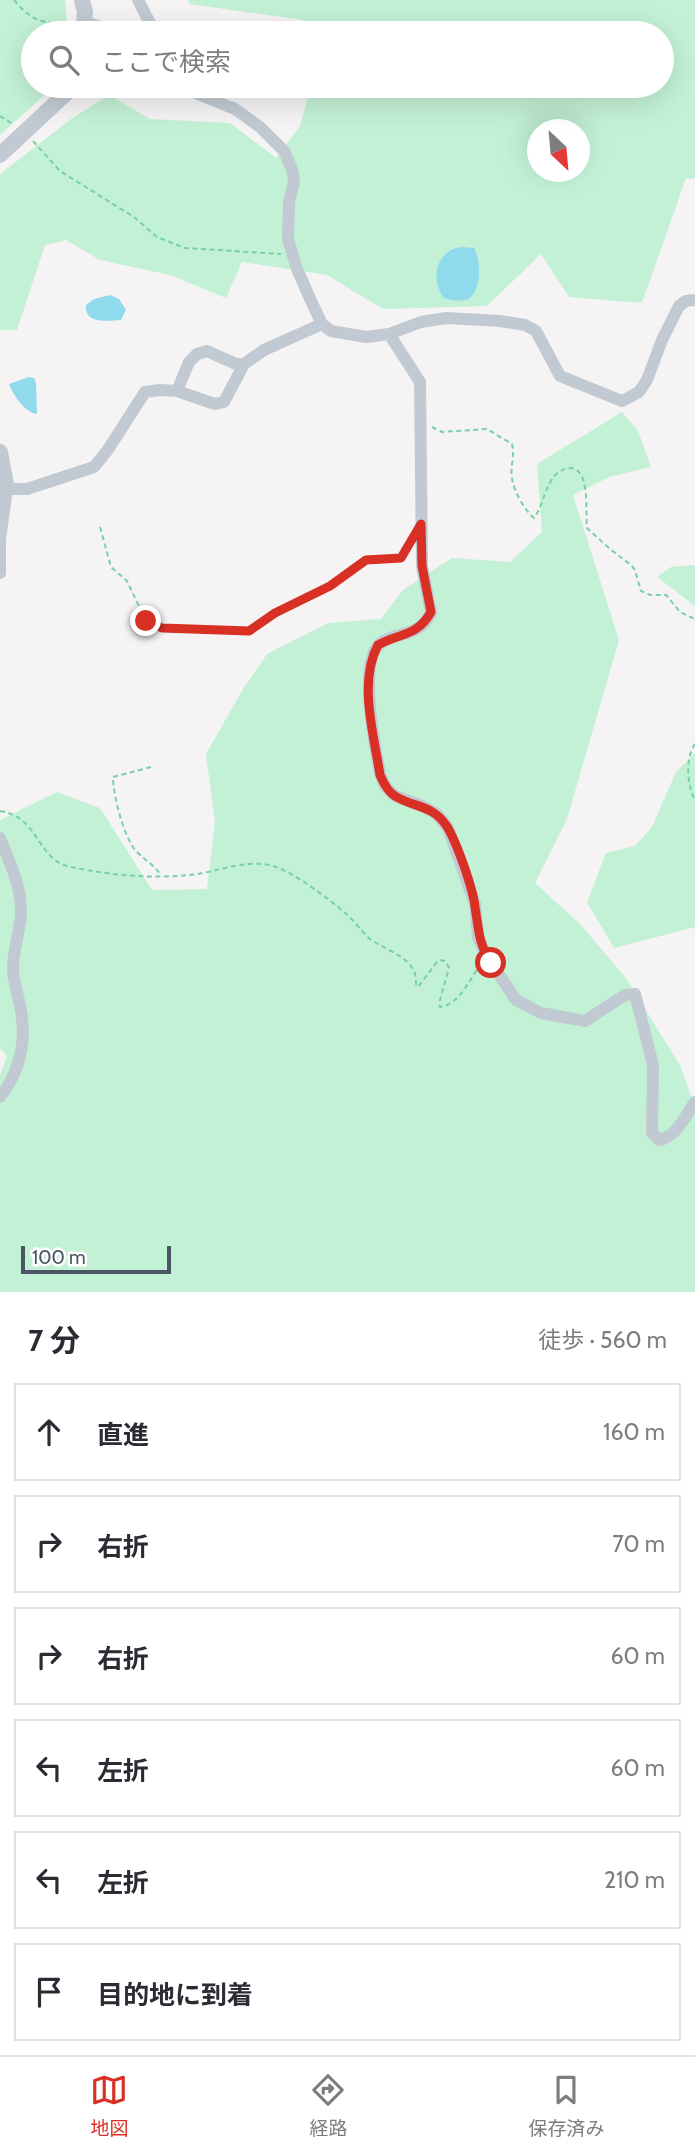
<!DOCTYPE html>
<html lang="ja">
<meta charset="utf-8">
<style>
body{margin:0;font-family:Cabin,"Noto Sans JP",sans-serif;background:#f2f2f3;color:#2b2b33}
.compass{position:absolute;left:527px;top:119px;width:63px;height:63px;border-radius:50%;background:#fff;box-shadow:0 7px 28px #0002;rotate:154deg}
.scale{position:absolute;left:21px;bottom:18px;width:150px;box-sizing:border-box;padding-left:7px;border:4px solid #4a5661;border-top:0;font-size:19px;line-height:24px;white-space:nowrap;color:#4a5661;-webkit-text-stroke:5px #fff;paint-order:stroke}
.stop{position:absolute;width:21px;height:21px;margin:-16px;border:5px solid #d93025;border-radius:50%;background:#fff}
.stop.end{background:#d93025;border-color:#fff;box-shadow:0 2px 7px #0008}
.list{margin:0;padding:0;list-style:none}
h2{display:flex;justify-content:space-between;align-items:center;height:91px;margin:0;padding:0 28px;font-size:30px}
h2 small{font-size:23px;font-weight:400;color:#7c7c81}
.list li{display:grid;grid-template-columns:46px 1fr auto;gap:21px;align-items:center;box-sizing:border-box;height:98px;margin:0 14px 14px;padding:0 14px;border:2px solid #e1e1e2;border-radius:0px}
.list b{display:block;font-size:26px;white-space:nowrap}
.list em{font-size:23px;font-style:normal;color:#7c7c81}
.icon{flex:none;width:38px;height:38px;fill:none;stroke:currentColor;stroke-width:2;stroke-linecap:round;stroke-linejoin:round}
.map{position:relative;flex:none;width:695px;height:1292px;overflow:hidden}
.search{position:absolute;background:#fff;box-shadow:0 7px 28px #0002;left:21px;right:21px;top:21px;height:77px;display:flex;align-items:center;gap:18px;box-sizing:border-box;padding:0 24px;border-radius:38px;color:#7c7c81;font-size:26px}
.sheet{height:763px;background:#fff}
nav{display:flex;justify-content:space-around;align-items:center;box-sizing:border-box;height:98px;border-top:2px solid #e1e1e2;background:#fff;font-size:19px;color:#7c7c81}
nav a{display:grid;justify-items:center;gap:4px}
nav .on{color:#d93025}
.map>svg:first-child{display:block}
</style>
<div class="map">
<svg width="695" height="1292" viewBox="0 0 695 1292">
<rect width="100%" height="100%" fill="#f5f3f3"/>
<path fill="#c3f1d5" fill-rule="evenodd" d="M0 0H65L68 33H33V86H51L48 92 0 135Z
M188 0H695V179L686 178 642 303 569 297 541 254 487 306 383 309 327 275 242 262 226 298 170 275 100 260 66 240 45 245 17 330H0V174L71 119 109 95 150 119 230 123 276 158 300 126 311 86H662V33H309L303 20 189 4ZM538 130H580V172H538Z
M622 412 638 431 651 467 609 477 573 495 619 640 567 819 535 883 580 924 626 978 681 1067 695 1108V1292H0V1075L7 1056 0 1048V820L57 792 100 808 152 890 207 889 215 822 206 754 243 689 267 654 328 623 381 619 403 590 452 558 510 562 542 532 537 464Z
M695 565V606L657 577 671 567Z
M695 753V927L614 948 587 902 606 853 635 846 652 827 676 772Z"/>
<path fill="#90daee" d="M463 247 474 248C481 262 482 285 471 297 466 303 450 300 444 298 429 279 437 248 463 247Z
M110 295 119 299 126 310 121 320C107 321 84 324 86 305L94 299Z
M29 377 34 378 36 383 37 414C24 412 14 396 9 384Z"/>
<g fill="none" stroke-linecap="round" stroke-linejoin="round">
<path stroke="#7ad0a6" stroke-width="2" stroke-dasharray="5 3.5" stroke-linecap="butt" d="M14 0C31 21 45 25 72 23
M0 116 13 124
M33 141 60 171 134 217 157 237 185 248 281 254
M432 427 442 432 487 429 512 444C515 456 510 467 512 478 513 490 525 511 534 518 543 506 544 490 553 478 557 472 564 468 571 468 591 470 585 513 587 528L610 549 631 565 635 570 641 591 650 595H666L680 612 695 619
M100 527 111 567 127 581 146 621 162 628 249 631 275 613 330 586 366 560 400 558 410 543
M695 744C685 758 687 786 695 800
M151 767 113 777C113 795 124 839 137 852 147 862 152 863 161 875
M0 811C39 817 37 858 67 866 106 875 150 879 189 875 215 873 247 858 273 866 292 871 329 899 344 912 354 920 361 931 370 939 388 952 418 958 416 984L418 987 437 962 442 960 446 962 449 968 439 1003 440 1007C459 1005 470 979 480 965"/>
<path stroke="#c1cad2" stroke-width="12" d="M138 0 155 33
M83 21 118 33
M178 86 235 109 260 127 284 151 292 169 294 182 289 202 288 239 297 269 312 303 322 324 331 331 366 337 389 334 421 322 446 318 500 321 525 325 536 331 560 376 622 401 639 392 647 380 662 340 679 306 686 301 695 300
M389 334 420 382 422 566 431 613C417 638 402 630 382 642 356 658 376 749 380 774L385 786 395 796 420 805 437 814 448 828 475 904 478 937 486 955 516 1000 541 1013 585 1021 625 995 635 994 653 1065 652 1133 659 1140C676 1138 686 1115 695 1102
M177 391 215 404 224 402 244 364
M0 573V539L7 489H27L94 467 107 451 145 392 160 390 177 391 189 362 197 354 207 351 236 364H244L264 350 322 324
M0 838C9 861 21 885 21 910 21 929 13 949 13 969 13 980 18 994 20 1006 27 1039 21 1070 0 1097"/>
<path stroke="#c1cad2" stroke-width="16" d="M82 0 85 12 83 33
M0 155 74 86
M0 452 7 489"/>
</g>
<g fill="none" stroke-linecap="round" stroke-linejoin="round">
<path stroke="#d93025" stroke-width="9" d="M146 621 162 628 249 631 275 613 330 586 366 560 401 558 421 524 422 566 431 612C417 637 399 633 378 645 358 682 374 735 380 775 383 782 388 792 395 796 414 808 431 804 446 825 456 840 473 888 475 907 479 930 478 942 491 963"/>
</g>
</svg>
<svg class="compass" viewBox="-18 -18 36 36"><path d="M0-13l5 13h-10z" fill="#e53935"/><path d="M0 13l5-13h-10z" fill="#7c7c81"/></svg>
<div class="scale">100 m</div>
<div class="stop" style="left:491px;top:963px"></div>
<div class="stop end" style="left:146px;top:621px"></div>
<div class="search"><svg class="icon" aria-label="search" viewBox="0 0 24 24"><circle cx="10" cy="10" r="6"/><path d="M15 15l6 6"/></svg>ここで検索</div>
</div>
<section class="sheet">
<h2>7 分<small>徒歩 · 560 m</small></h2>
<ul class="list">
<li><svg class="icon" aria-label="ahead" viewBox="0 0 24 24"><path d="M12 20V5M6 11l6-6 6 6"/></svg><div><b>直進</b></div><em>160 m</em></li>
<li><svg class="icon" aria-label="right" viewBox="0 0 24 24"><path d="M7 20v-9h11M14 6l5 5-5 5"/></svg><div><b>右折</b></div><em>70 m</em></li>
<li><svg class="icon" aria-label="right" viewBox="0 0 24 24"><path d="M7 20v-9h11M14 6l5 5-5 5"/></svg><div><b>右折</b></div><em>60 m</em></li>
<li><svg class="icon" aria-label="left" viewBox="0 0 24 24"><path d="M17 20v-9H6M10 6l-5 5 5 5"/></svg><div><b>左折</b></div><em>60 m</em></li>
<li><svg class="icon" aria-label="left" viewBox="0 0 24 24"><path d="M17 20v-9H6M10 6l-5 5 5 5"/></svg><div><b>左折</b></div><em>210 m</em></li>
<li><svg class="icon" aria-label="arrive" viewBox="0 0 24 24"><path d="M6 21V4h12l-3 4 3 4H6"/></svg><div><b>目的地に到着</b></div></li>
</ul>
</section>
<nav>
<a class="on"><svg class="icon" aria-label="map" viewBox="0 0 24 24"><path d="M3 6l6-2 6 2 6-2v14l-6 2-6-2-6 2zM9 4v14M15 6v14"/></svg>地図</a>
<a><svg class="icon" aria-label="directions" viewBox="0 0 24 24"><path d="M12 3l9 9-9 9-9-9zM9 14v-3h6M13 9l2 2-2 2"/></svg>経路</a>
<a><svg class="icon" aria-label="saved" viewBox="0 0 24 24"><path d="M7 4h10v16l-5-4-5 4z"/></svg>保存済み</a>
</nav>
